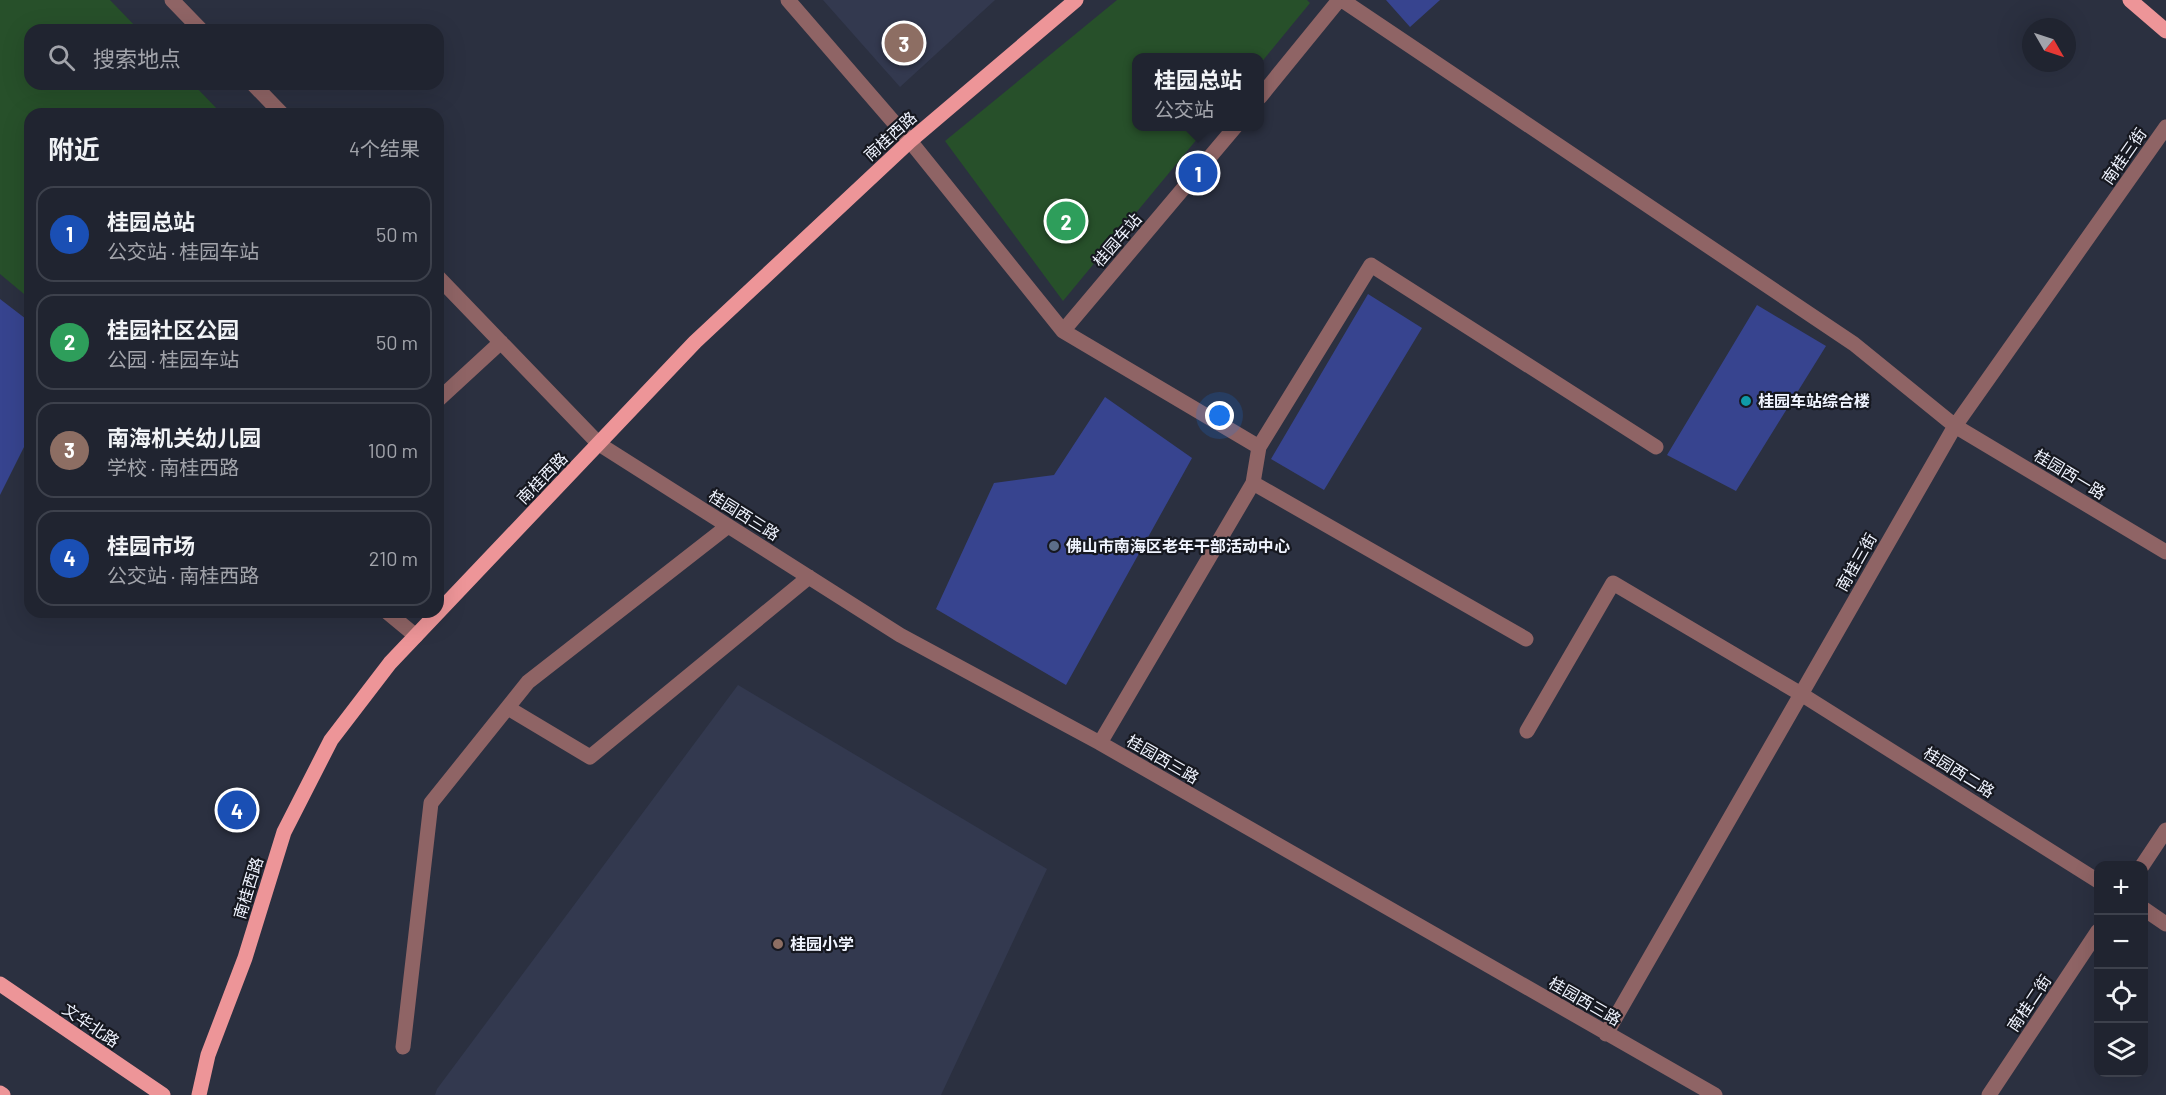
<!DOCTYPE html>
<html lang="zh">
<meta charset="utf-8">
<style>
body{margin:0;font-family:Barlow,"Noto Sans SC",sans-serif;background:#2d303c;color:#f1f3f6}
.controls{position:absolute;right:18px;bottom:18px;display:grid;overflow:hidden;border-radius:12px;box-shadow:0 6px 24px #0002}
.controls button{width:54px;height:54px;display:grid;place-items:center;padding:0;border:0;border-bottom:2px solid #3d414c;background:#202430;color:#f1f3f6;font:30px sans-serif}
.compass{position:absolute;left:2022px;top:18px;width:54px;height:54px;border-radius:50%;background:#202430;box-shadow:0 6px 24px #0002;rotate:129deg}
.you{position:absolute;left:1220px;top:416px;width:21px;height:21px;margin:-15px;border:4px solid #fff;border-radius:50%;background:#1a73e8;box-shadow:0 0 0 9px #1a73e833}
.badge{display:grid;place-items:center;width:39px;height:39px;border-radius:50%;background:#85cf4c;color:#fff;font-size:20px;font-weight:700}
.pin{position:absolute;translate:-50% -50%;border:3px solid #fff;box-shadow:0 2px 6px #0006}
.popup{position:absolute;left:1132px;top:53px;width:132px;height:78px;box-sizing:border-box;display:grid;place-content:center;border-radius:12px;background:#202430;filter:drop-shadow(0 2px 4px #0005);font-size:20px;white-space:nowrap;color:#a2a4ab}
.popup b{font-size:22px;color:#f1f3f6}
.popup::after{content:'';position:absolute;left:50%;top:100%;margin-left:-12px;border:12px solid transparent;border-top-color:#202430}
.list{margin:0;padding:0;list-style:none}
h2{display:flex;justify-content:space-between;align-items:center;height:78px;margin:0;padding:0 24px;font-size:26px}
h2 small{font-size:20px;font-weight:400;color:#a2a4ab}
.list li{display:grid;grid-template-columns:39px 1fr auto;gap:18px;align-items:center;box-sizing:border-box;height:96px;margin:0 12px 12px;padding:0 12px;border:2px solid #3d414c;border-radius:18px}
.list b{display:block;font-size:22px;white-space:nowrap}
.list p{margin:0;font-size:20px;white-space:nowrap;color:#a2a4ab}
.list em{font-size:20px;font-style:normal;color:#a2a4ab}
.icon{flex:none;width:33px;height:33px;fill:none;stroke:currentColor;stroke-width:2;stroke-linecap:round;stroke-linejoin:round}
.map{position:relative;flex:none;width:2166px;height:1095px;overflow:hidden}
.search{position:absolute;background:#202430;box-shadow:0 6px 24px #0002;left:24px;top:24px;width:420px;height:66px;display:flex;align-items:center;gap:15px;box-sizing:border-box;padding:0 21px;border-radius:18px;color:#a2a4ab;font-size:22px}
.panel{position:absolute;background:#202430;box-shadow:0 6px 24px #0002;left:24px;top:108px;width:420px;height:510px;border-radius:18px}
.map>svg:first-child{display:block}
</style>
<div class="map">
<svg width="2166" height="1095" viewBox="0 0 2166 1095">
<rect width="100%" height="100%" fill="#2b3040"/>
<path fill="#33394f" d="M823 0H995L900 87Z
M738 685 1047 869 941 1095H435L437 1089Z"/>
<path fill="#27502a" d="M0 0H110L139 30H30V84H193L222 114H30V299L0 274Z
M1117 0H1307L1310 3 1260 64V57H1136V126L1207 127 1063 301 945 141Z"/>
<path fill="#37448f" d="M1386 0H1440L1410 27Z
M1368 294 1422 328 1324 490 1271 459Z
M0 299 30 322V435L0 495Z
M1757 305 1826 346 1736 491 1667 455Z
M1105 397 1192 458 1066 685 936 609 994 483 1054 475Z"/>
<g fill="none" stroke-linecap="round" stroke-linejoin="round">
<path stroke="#8f6465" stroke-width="15" d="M172 0 201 30
M788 0 910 141 1063 331 1259 447
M1342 0 1854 344 1955 426 2166 552
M253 84 282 114
M1260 97 1339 0
M438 277 599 444 900 635 1100 743 1715 1095
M1063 331 1236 126
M438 400 501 342
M1253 483 1526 639
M387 612 416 636
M508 708 590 757 809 577
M1527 731 1613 583 1801 694 2098 881
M1100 743 1253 483 1259 447 1371 265 1656 447
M2142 866 2166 830
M2144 909 2166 924
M1606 1034 1955 426 2166 127
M403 1047 431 803 528 682 728 526
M1989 1095 2098 931"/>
<path stroke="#ed9598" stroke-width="15" d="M2130 0 2166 31
M0 984 163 1095
M0 1093 3 1095
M199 1095 208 1055 245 958 284 832 331 740 390 663 695 342 910 141 1076 0"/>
</g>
<circle fill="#0f9aa8" stroke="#161820" stroke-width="2" cx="1746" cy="401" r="6"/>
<circle fill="#5c6f8a" stroke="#161820" stroke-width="2" cx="1054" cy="546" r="6"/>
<circle fill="#8d6e63" stroke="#161820" stroke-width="2" cx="778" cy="944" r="6"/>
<g text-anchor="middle" stroke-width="4.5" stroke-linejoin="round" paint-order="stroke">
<g font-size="16" fill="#f0f4ff" stroke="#161820">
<text transform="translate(890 136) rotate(-42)" y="6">南桂西路</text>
<text transform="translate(2124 156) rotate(-55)" y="6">南桂三街</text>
<text transform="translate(1117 240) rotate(-49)" y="6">桂园车站</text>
<text transform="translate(2070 474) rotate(31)" y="6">桂园西一路</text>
<text transform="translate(542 478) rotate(-46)" y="6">南桂西路</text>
<text transform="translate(744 515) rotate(32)" y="6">桂园西三路</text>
<text transform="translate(1856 562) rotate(-60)" y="6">南桂三街</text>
<text transform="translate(1163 759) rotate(30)" y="6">桂园西三路</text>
<text transform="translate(1959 772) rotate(32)" y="6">桂园西二路</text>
<text transform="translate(248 888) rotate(-73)" y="6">南桂西路</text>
<text transform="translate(1585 1001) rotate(30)" y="6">桂园西三路</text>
<text transform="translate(2029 1003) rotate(-56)" y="6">南桂二街</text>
<text transform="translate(91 1025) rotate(34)" y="6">文华北路</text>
</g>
<g font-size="16" font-weight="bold" fill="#f0f4ff" stroke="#161820" text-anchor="start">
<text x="1758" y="407">桂园车站综合楼</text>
<text x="1066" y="552">佛山市南海区老年干部活动中心</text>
<text x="790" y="950">桂园小学</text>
</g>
</g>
</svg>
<div class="controls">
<button>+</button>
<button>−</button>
<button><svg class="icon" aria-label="locate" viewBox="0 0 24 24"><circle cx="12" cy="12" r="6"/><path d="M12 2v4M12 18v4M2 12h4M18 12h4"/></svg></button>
<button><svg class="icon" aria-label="layers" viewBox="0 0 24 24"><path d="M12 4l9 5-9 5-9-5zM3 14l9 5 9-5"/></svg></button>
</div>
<svg class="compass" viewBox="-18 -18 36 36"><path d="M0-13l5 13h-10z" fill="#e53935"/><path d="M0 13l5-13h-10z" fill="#a2a4ab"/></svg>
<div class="you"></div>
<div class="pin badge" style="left:1198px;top:173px;background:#1a4fb4">1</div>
<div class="popup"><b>桂园总站</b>公交站</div>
<div class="pin badge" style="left:1066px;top:221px;background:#2e9e5b">2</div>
<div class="pin badge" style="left:904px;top:43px;background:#8d6e63">3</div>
<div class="pin badge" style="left:237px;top:810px;background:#1a4fb4">4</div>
<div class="search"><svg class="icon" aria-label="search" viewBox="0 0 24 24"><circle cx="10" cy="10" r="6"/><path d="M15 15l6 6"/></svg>搜索地点</div>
<section class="panel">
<h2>附近<small>4个结果</small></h2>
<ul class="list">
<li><span class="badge" style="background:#1a4fb4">1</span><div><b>桂园总站</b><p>公交站 · 桂园车站</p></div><em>50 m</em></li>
<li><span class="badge" style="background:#2e9e5b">2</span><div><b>桂园社区公园</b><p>公园 · 桂园车站</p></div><em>50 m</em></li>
<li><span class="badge" style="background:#8d6e63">3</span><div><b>南海机关幼儿园</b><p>学校 · 南桂西路</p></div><em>100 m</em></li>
<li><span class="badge" style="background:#1a4fb4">4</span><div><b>桂园市场</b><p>公交站 · 南桂西路</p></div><em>210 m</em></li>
</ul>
</section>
</div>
